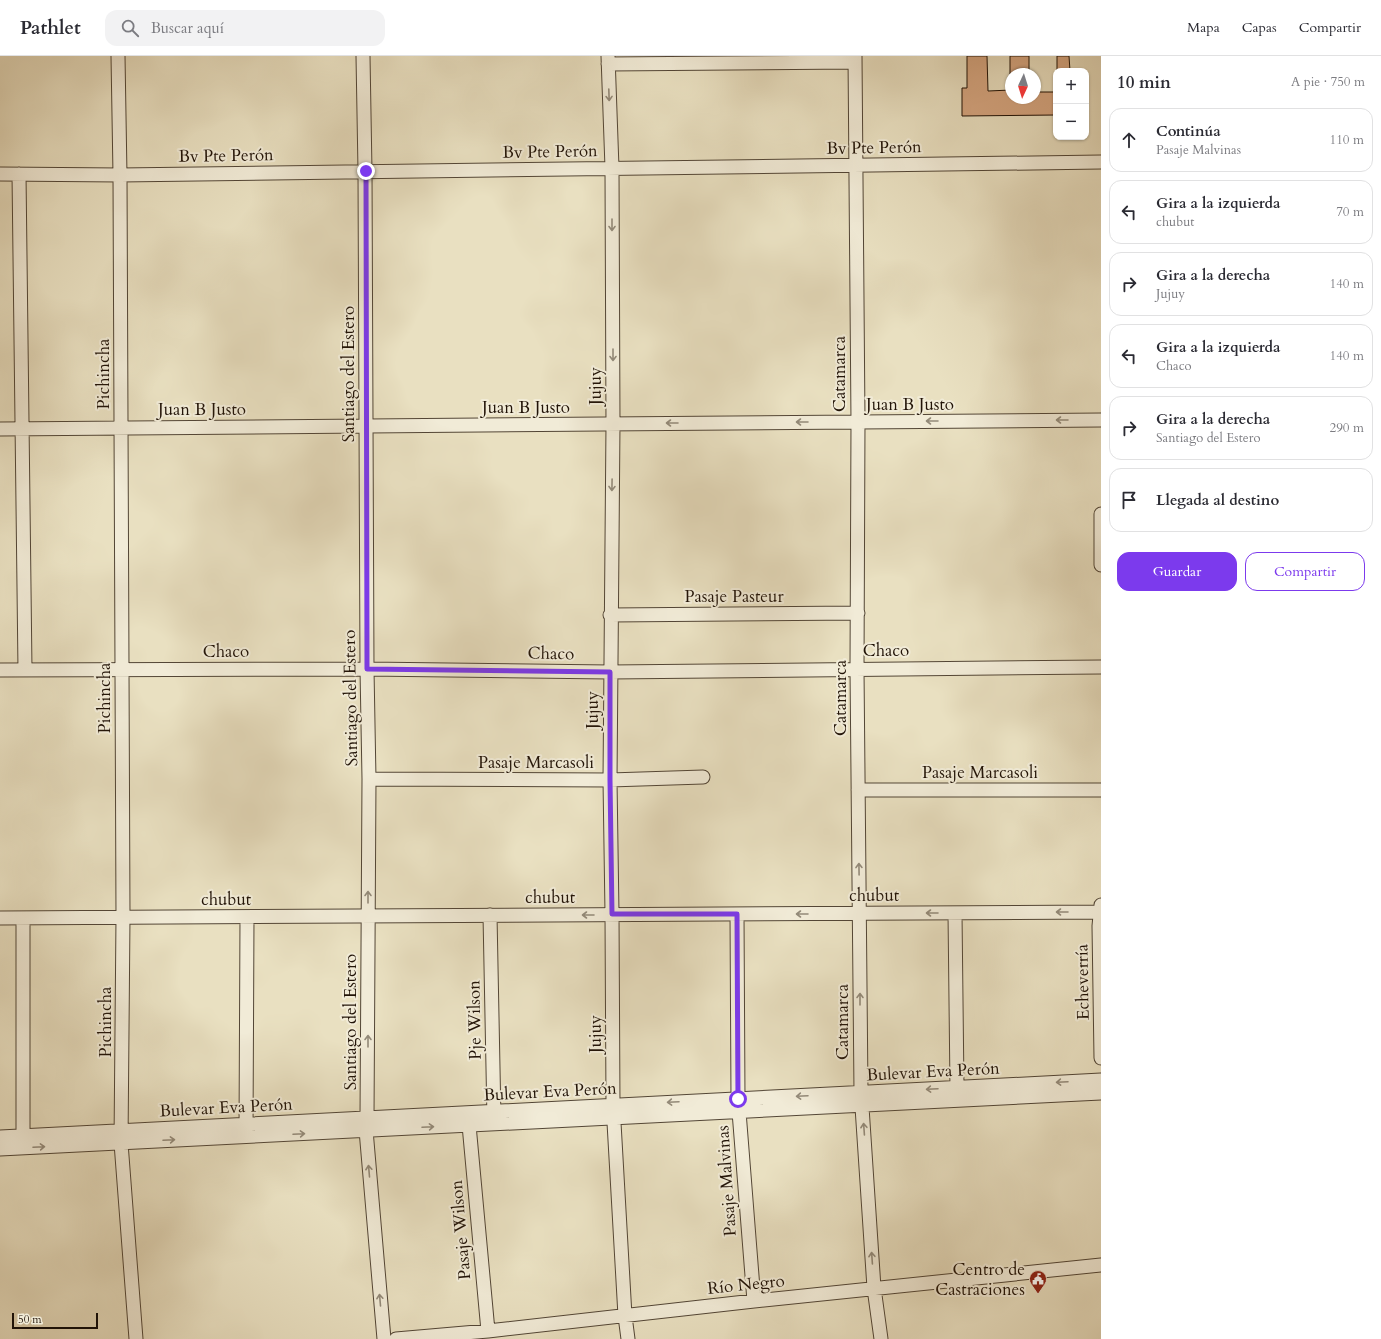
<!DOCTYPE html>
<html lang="es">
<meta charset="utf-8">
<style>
body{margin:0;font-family:Cardo,serif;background:#f2f2f3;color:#2b2b33}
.controls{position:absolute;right:12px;top:12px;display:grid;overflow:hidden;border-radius:8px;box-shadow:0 1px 3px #0004}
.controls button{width:36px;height:36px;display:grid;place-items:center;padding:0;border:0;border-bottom:1px solid #e1e1e2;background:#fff;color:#2b2b33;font:20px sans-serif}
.compass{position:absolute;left:1005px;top:12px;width:36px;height:36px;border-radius:50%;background:#fff;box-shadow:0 1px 3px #0004;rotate:184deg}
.scale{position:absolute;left:12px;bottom:10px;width:86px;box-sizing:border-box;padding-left:4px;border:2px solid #211307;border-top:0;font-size:11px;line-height:14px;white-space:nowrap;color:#211307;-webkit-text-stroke:3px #f1ebd7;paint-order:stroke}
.stop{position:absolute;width:12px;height:12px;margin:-9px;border:3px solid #7c3aed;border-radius:50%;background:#fff}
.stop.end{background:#7c3aed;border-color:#fff;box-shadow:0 1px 4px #0008}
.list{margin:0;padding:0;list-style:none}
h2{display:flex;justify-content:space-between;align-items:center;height:52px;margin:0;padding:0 16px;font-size:17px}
h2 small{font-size:13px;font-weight:400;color:#7c7c81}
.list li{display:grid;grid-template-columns:26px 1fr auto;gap:12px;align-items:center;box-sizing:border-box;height:64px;margin:0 8px 8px;padding:0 8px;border:1px solid #e1e1e2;border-radius:12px}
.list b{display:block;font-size:15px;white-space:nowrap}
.list p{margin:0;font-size:13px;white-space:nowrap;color:#7c7c81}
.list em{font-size:13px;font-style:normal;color:#7c7c81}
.actions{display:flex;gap:8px;padding:12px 16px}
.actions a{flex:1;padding:9px 0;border:1px solid #7c3aed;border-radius:12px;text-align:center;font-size:14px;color:#7c3aed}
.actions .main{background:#7c3aed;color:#fff}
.icon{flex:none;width:22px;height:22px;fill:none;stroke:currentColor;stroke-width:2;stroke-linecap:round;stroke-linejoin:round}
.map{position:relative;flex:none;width:1101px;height:1283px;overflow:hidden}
header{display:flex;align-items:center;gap:24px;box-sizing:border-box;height:56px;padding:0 20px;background:#fff;border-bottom:1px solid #e1e1e2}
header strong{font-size:19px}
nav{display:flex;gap:22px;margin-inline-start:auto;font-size:14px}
.search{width:280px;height:36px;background:#f2f2f3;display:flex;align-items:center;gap:10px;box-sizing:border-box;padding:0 14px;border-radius:12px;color:#7c7c81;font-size:15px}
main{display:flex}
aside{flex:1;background:#fff}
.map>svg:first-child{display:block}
</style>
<header>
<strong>Pathlet</strong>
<div class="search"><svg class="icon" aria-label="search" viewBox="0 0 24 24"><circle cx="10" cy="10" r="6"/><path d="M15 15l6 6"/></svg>Buscar aquí</div>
<nav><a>Mapa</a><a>Capas</a><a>Compartir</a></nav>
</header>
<main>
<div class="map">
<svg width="1101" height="1283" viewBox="0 0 1101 1283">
<rect width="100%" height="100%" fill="#e9e0c1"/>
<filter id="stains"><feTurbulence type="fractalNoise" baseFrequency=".005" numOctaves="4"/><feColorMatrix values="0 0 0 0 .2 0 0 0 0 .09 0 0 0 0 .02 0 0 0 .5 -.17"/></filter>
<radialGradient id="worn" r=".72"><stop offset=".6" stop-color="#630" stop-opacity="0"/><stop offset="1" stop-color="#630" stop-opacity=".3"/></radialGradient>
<path fill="#d5a681" stroke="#211307" d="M967 0H987L988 35 1011 34V42H1035V36H1056V59L962 60V32H967Z
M1010 0H1029V18H1010Z
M1057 0H1069L1070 15H1057Z"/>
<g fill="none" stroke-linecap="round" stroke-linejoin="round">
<g stroke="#534636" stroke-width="15">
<path id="street" d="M118 0 120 119 123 861 121 1087 136 1283
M363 0 365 115 367 613 369 723 367 1062 366 1074 384 1283
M608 0 612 112 613 368 610 724 612 858 613 1049 625 1260 628 1283
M855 0 858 366 857 613 861 1036 874 1232 881 1283
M608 8 855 6
M0 118 120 119 1101 106
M19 118 25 614
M0 373 1101 364
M1101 458V509
M610 559 858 557
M0 614 367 613 610 616 1101 611
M369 723 610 724 703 721
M858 734H1101
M1101 849 1099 870 1101 1002
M955 857 957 1032
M737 858 738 1043 754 1245
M490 859 494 1063
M0 862 1101 856
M23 862V1080
M469 1069 488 1275
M246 1077 247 861
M0 1081 1101 1024
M0 1093 1101 1037
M396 1283 488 1275 754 1245 1101 1209"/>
</g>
<use href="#street" stroke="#f1ebd7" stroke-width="13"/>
</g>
<defs><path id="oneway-shaft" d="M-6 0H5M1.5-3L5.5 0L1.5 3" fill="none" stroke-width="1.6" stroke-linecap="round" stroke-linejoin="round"/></defs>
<g stroke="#938a79">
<use href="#oneway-shaft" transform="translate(609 39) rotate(88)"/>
<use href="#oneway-shaft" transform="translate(612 169) rotate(90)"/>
<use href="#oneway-shaft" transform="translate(613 299) rotate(90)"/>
<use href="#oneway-shaft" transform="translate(1062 364) rotate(180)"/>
<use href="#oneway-shaft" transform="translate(932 365) rotate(180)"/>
<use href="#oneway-shaft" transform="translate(802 366) rotate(180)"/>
<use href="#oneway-shaft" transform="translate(672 367) rotate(180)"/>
<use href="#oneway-shaft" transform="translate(612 429) rotate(91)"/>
<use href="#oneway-shaft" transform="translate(859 813) rotate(-91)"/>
<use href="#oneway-shaft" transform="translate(368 841) rotate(-90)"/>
<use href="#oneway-shaft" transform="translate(1062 856) rotate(180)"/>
<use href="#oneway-shaft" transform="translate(932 857) rotate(180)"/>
<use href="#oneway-shaft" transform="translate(802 858) rotate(180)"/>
<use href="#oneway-shaft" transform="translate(588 859) rotate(180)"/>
<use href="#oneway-shaft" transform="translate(860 943) rotate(-90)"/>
<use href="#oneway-shaft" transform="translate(368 985) rotate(-90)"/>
<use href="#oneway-shaft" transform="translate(1062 1026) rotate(177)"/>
<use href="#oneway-shaft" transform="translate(932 1033) rotate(177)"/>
<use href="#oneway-shaft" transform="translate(802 1040) rotate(177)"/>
<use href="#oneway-shaft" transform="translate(673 1046) rotate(177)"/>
<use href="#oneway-shaft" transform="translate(428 1071) rotate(-3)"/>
<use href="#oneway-shaft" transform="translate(864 1073) rotate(-94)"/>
<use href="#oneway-shaft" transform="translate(299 1078) rotate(-3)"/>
<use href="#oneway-shaft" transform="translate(169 1084) rotate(-3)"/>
<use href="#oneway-shaft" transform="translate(39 1091) rotate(-3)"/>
<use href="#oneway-shaft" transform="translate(369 1115) rotate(-95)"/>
<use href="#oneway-shaft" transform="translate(872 1202) rotate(-94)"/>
<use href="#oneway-shaft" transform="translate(380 1244) rotate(-95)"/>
</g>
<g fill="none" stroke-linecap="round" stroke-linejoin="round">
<path stroke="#7c3aed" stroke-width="5" d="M366 115 367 613 610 616V724L612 858H737L738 1043"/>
</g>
<defs>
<g id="civic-pin" transform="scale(0.9)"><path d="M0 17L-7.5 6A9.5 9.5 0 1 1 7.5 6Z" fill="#8f2418" stroke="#f1ebd7"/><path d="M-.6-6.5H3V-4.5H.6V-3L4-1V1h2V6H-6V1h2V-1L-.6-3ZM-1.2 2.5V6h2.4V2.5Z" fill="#fff"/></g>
</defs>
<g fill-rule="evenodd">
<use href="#civic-pin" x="1038" y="1223"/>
</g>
<g text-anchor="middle" stroke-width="4" stroke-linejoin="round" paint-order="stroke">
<g font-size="17" fill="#211307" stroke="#f1ebd7">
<text transform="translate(874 91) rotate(-1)" y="6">Bv Pte Perón</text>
<text transform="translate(550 95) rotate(-1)" y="6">Bv Pte Perón</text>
<text transform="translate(226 99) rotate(-1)" y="6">Bv Pte Perón</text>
<text transform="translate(103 318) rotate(-90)" y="6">Pichincha</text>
<text transform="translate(348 318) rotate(-90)" y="6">Santiago del Estero</text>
<text transform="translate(839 318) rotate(-90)" y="6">Catamarca</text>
<text transform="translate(595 330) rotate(-90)" y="6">Jujuy</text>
<text x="910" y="354">Juan B Justo</text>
<text x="526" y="357">Juan B Justo</text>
<text x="202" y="359">Juan B Justo</text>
<text x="734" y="546">Pasaje Pasteur</text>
<text x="886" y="600">Chaco</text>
<text x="226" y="601">Chaco</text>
<text transform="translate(551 597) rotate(1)" y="6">Chaco</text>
<text transform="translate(104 642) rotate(-90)" y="6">Pichincha</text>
<text transform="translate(350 642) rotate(-91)" y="6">Santiago del Estero</text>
<text transform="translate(840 642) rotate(-90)" y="6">Catamarca</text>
<text transform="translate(592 654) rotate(-90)" y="6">Jujuy</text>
<text x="536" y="712">Pasaje Marcasoli</text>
<text x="980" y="722">Pasaje Marcasoli</text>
<text x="874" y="845">chubut</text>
<text x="550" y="847">chubut</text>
<text x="226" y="849">chubut</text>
<text transform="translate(1082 926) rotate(-91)" y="6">Echeverría</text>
<text transform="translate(474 964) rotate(-91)" y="6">Pje Wilson</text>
<text transform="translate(105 966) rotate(-90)" y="6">Pichincha</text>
<text transform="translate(350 966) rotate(-90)" y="6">Santiago del Estero</text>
<text transform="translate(842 966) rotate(-90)" y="6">Catamarca</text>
<text transform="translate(595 978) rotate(-90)" y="6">Jujuy</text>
<text transform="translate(933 1015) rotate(-3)" y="6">Bulevar Eva Perón</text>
<text transform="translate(550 1035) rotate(-3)" y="6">Bulevar Eva Perón</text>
<text transform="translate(226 1051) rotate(-3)" y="6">Bulevar Eva Perón</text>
<text transform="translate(726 1125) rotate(-94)" y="6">Pasaje Malvinas</text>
<text transform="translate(460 1174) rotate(-95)" y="6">Pasaje Wilson</text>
<text transform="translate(746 1228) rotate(-6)" y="6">Río Negro</text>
</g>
<g font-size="17" fill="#211307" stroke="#f1ebd7" text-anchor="end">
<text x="1025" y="1219">Centro de<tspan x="1025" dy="20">Castraciones</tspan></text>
</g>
</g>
<rect width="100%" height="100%" filter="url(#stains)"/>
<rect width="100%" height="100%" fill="url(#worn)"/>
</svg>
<div class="controls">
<button>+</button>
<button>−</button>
</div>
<svg class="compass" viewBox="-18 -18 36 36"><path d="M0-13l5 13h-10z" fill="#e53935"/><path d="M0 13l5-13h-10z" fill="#7c7c81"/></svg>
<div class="scale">50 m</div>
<div class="stop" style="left:738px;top:1043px"></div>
<div class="stop end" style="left:366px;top:115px"></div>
</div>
<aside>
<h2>10 min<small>A pie · 750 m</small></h2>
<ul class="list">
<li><svg class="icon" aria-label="ahead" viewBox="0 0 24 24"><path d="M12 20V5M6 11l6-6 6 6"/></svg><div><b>Continúa</b><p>Pasaje Malvinas</p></div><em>110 m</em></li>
<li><svg class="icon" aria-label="left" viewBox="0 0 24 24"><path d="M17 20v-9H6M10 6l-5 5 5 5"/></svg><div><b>Gira a la izquierda</b><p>chubut</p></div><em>70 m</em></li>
<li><svg class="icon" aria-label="right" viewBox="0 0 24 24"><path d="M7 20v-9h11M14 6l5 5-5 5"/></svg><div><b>Gira a la derecha</b><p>Jujuy</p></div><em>140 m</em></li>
<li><svg class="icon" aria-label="left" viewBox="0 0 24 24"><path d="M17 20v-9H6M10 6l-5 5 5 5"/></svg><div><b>Gira a la izquierda</b><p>Chaco</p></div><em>140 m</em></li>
<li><svg class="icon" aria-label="right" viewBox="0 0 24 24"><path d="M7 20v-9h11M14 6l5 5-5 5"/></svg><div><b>Gira a la derecha</b><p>Santiago del Estero</p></div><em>290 m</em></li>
<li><svg class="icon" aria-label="arrive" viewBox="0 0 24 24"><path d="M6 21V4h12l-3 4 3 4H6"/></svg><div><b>Llegada al destino</b></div></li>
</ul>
<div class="actions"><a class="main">Guardar</a><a>Compartir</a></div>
</aside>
</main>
